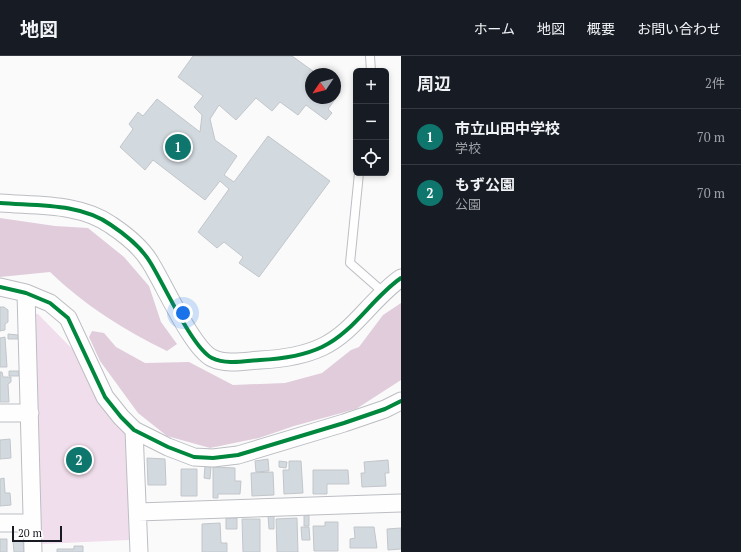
<!DOCTYPE html>
<html lang="ja">
<meta charset="utf-8">
<style>
body{margin:0;font-family:"PT Serif","Noto Sans JP",serif;background:#20242c;color:#f1f3f6}
.controls{position:absolute;right:12px;top:12px;display:grid;overflow:hidden;border-radius:6px;box-shadow:0 2px 6px #0003}
.controls button{width:36px;height:36px;display:grid;place-items:center;padding:0;border:0;border-bottom:1px solid #363941;background:#171b24;color:#f1f3f6;font:20px sans-serif}
.compass{position:absolute;left:305px;top:12px;width:36px;height:36px;border-radius:50%;background:#171b24;box-shadow:0 2px 6px #0003;rotate:235deg}
.scale{position:absolute;left:12px;bottom:10px;width:50px;box-sizing:border-box;padding-left:4px;border:2px solid #171923;border-top:0;font-size:11px;line-height:14px;white-space:nowrap;color:#171923;-webkit-text-stroke:3px #fff;paint-order:stroke}
.you{position:absolute;left:183px;top:257px;width:14px;height:14px;margin:-10px;border:3px solid #fff;border-radius:50%;background:#1a73e8;box-shadow:0 0 0 6px #1a73e833}
.badge{display:grid;place-items:center;width:26px;height:26px;border-radius:50%;background:#0f766e;color:#fff;font-size:13px;font-weight:700}
.pin{position:absolute;translate:-50% -50%;border:2px solid #fff;box-shadow:0 1px 4px #0006}
.list{margin:0;padding:0;list-style:none}
h2{display:flex;justify-content:space-between;align-items:center;height:52px;margin:0;padding:0 16px;font-size:17px}
h2 small{font-size:13px;font-weight:400;color:#9ea1a6}
.list li{display:grid;grid-template-columns:26px 1fr auto;gap:12px;align-items:center;box-sizing:border-box;height:56px;padding:0 16px;border-top:1px solid #363941}
.list b{display:block;font-size:15px;white-space:nowrap}
.list p{margin:0;font-size:13px;white-space:nowrap;color:#9ea1a6}
.list em{font-size:13px;font-style:normal;color:#9ea1a6}
.icon{flex:none;width:22px;height:22px;fill:none;stroke:currentColor;stroke-width:2;stroke-linecap:round;stroke-linejoin:round}
.map{position:relative;flex:none;width:401px;height:496px;overflow:hidden}
header{display:flex;align-items:center;gap:24px;box-sizing:border-box;height:56px;padding:0 20px;background:#171b24;border-bottom:1px solid #363941}
header strong{font-size:19px}
nav{display:flex;gap:22px;margin-inline-start:auto;font-size:14px}
main{display:flex}
aside{flex:1;background:#171b24}
.map>svg:first-child{display:block}
</style>
<header>
<strong>地図</strong>
<nav><a>ホーム</a><a>地図</a><a>概要</a><a>お問い合わせ</a></nav>
</header>
<main>
<div class="map">
<svg width="401" height="496" viewBox="0 0 401 496">
<rect width="100%" height="100%" fill="#fafafa"/>
<path fill="#f1deec" d="M32 258H38L81 302 125 376 131 458 129 484 42 488Z"/>
<path fill="#e0ccdb" d="M0 162 55 170 88 172 124 201 149 230 161 266 177 288 167 295C124 274 84 249 50 216L0 221Z
M401 247V324L356 353 294 370 259 382 210 392 167 380 138 357 100 305 89 281 92 275 104 277 116 291 145 307 189 306 233 329 285 327 322 317 351 294 359 291 383 259Z"/>
<path fill="#d2d9df" stroke="#c2c6ca" d="M193 0H292L317 18H311V42H335V31L341 35 328 53 332 57 326 64 306 49 298 59 280 46 272 55 256 42 236 64 219 49 210 63 215 84 237 100 224 119 234 126 268 80 330 125 259 221 239 207 243 201 224 186 217 192 198 176 229 133 220 125 205 144 153 104 145 114 120 91 133 73 129 68 138 56 143 60 157 43 200 76 202 59 194 51 203 40 178 21Z
M0 251H4L8 254V266L5 268V274L0 275Z
M8 278 18 279V283H8Z
M5 281 7 311H0V282Z
M9 315H19V320H9Z
M0 316H2L3 321H11V326L8 328 9 346H0Z
M10 383 11 402 0 403V384Z
M147 402 165 403 166 429H148Z
M268 403 269 415 256 416 255 405Z
M388 404 389 417H385L386 430 362 431 361 417H365L364 406Z
M279 405 287 406 286 412 279 411Z
M289 405H301L303 437 284 438 283 414H289Z
M205 410 211 411 210 423 204 422Z
M213 411 235 412V425H241L240 438H218V442H213Z
M181 413H197V440H181Z
M313 414H348L349 428H327V438H313Z
M273 416 274 439 252 440 251 417Z
M4 422 5 437H10L11 449 0 450V423Z
M304 459H309V470H304Z
M268 460H274V473H269Z
M226 462H237V473H226Z
M297 462 298 496H277L276 463Z
M242 463H260V496H243Z
M325 466H338V495H314L313 470H325Z
M220 467 221 487H227V496H202V468Z
M301 471H309L310 484H302Z
M354 471H374L377 492H350V483L355 482Z
M401 472V493L388 494 387 473Z
M0 483H7V496H0Z
M13 485H23L24 496H14Z
M74 490H83V496H57V493H74Z"/>
<g fill="none" stroke-linecap="round" stroke-linejoin="round">
<g stroke="#bcbec3" stroke-width="10">
<path id="service" d="M370 0 371 15
M359 117 350 207 383 236"/>
</g>
<g stroke="#bcbec3" stroke-width="19">
<path id="minor" d="M0 147C37 150 80 147 111 169 126 179 141 191 150 206 164 228 192 292 212 302 226 309 245 305 260 304 280 303 303 300 322 291 354 276 372 242 401 222
M0 231 26 237 50 247 68 262 105 341 121 361 134 374 168 391 194 401 213 402 238 399 344 367 385 353 401 345
M26 237 33 496
M0 357H30
M134 374 139 496
M138 456 401 447
M0 467H31"/>
</g>
<use href="#service" stroke="#fefefe" stroke-width="8"/>
<use href="#minor" stroke="#fefefe" stroke-width="17"/>
<g stroke="#fff" stroke-width="6">
<path id="cycleway" d="M0 147C37 150 80 147 111 169 126 179 141 191 150 206 164 228 192 292 212 302 226 309 245 305 260 304 280 303 303 300 322 291 354 276 372 242 401 222
M0 231 26 237 50 247 68 262 105 341 121 361 134 374 168 391 194 401 213 402 238 399 344 367 385 353 401 345"/>
</g>
<use href="#cycleway" stroke="#00873e" stroke-width="4"/>
</g>
</svg>
<div class="controls">
<button>+</button>
<button>−</button>
<button><svg class="icon" aria-label="locate" viewBox="0 0 24 24"><circle cx="12" cy="12" r="6"/><path d="M12 2v4M12 18v4M2 12h4M18 12h4"/></svg></button>
</div>
<svg class="compass" viewBox="-18 -18 36 36"><path d="M0-13l5 13h-10z" fill="#e53935"/><path d="M0 13l5-13h-10z" fill="#9ea1a6"/></svg>
<div class="scale">20 m</div>
<div class="you"></div>
<div class="pin badge" style="left:178px;top:91px">1</div>
<div class="pin badge" style="left:79px;top:404px">2</div>
</div>
<aside>
<h2>周辺<small>2件</small></h2>
<ul class="list">
<li><span class="badge">1</span><div><b>市立山田中学校</b><p>学校</p></div><em>70 m</em></li>
<li><span class="badge">2</span><div><b>もず公園</b><p>公園</p></div><em>70 m</em></li>
</ul>
</aside>
</main>
